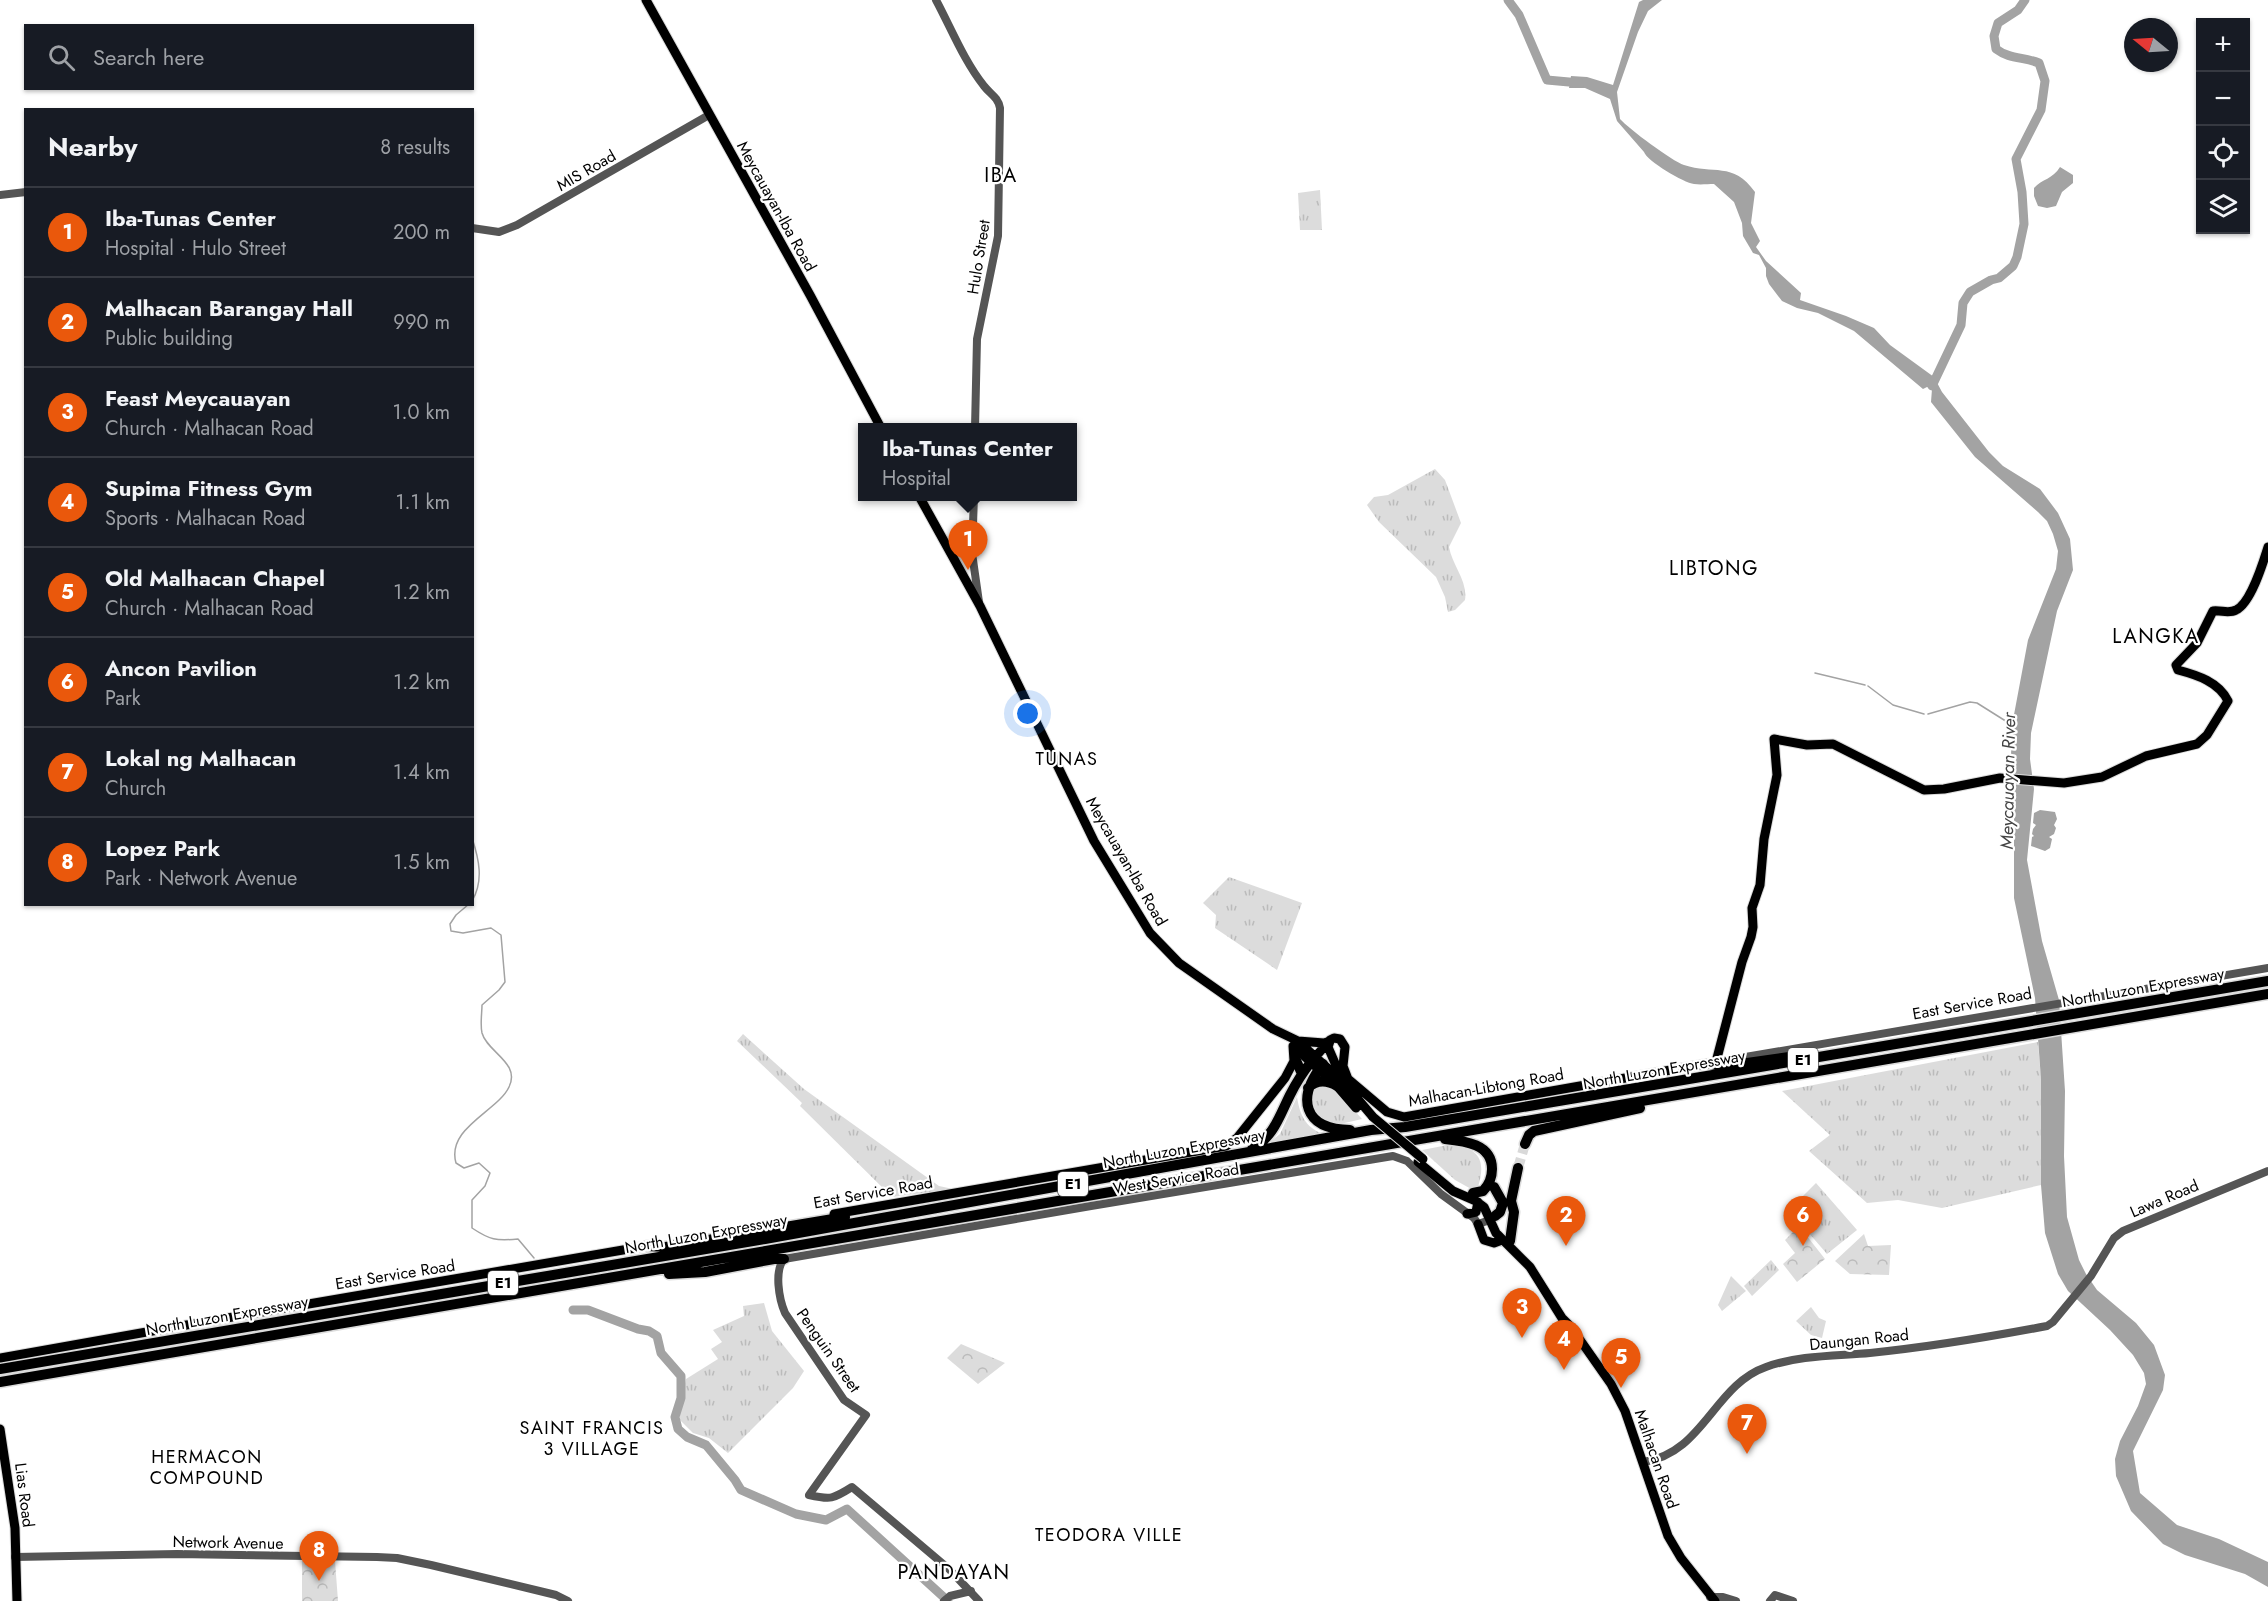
<!DOCTYPE html>
<meta charset="utf-8">
<style>
body{margin:0;font-family:Jost,sans-serif;background:#20242c;color:#f1f3f6}
.controls{position:absolute;right:18px;top:18px;display:grid;overflow:hidden;border-radius:0px;box-shadow:0 2px 4px #0004}
.controls button{width:54px;height:54px;display:grid;place-items:center;padding:0;border:0;border-bottom:2px solid #363941;background:#171b24;color:#f1f3f6;font:30px sans-serif}
.compass{position:absolute;left:2124px;top:18px;width:54px;height:54px;border-radius:50%;background:#171b24;box-shadow:0 2px 4px #0004;rotate:288deg}
.you{position:absolute;left:1028px;top:714px;width:21px;height:21px;margin:-15px;border:4px solid #fff;border-radius:50%;background:#1a73e8;box-shadow:0 0 0 9px #1a73e833}
.badge{display:grid;place-items:center;width:39px;height:39px;border-radius:50%;background:#ea580c;color:#fff;font-size:20px;font-weight:700}
.pin{position:absolute;translate:-50% -50px;filter:drop-shadow(0 2px 3px #0008)}
.pin::after{content:'';position:absolute;top:32px;width:21px;height:18px;background:inherit;clip-path:polygon(0 0,100% 0,50% 100%)}
.popup{position:absolute;left:858px;top:423px;width:219px;height:78px;box-sizing:border-box;display:grid;place-content:center;border-radius:0px;background:#171b24;filter:drop-shadow(0 2px 4px #0005);font-size:20px;white-space:nowrap;color:#9ea1a6}
.popup b{font-size:22px;color:#f1f3f6}
.popup::after{content:'';position:absolute;left:50%;top:100%;margin-left:-12px;border:12px solid transparent;border-top-color:#171b24}
.list{margin:0;padding:0;list-style:none}
h2{display:flex;justify-content:space-between;align-items:center;height:78px;margin:0;padding:0 24px;font-size:26px}
h2 small{font-size:20px;font-weight:400;color:#9ea1a6}
.list li{display:grid;grid-template-columns:39px 1fr auto;gap:18px;align-items:center;box-sizing:border-box;height:90px;padding:0 24px;border-top:2px solid #363941}
.list b{display:block;font-size:22px;white-space:nowrap}
.list p{margin:0;font-size:20px;white-space:nowrap;color:#9ea1a6}
.list em{font-size:20px;font-style:normal;color:#9ea1a6}
.icon{flex:none;width:33px;height:33px;fill:none;stroke:currentColor;stroke-width:2;stroke-linecap:round;stroke-linejoin:round}
.map{position:relative;flex:none;width:2268px;height:1601px;overflow:hidden}
.search{position:absolute;background:#171b24;box-shadow:0 2px 4px #0004;left:24px;top:24px;width:450px;height:66px;display:flex;align-items:center;gap:15px;box-sizing:border-box;padding:0 21px;border-radius:0px;color:#9ea1a6;font-size:22px}
.panel{position:absolute;background:#171b24;box-shadow:0 2px 4px #0004;left:24px;top:108px;width:450px;height:798px;border-radius:0px}
.map>svg:first-child{display:block}
</style>
<div class="map">
<svg width="2268" height="1601" viewBox="0 0 2268 1601">
<defs>
<pattern id="grass-tufts" width="24" height="20" patternUnits="userSpaceOnUse" patternTransform="scale(1.5)"><rect width="24" height="20" fill="#dcdcdc"/><path d="M3 7l-1-3M5 7V3M7 7l1-3M15 17l-1-3M17 17v-4M19 17l1-3" fill="none" stroke="#bbb"/></pattern>
<pattern id="forest-crowns" width="20" height="18" patternUnits="userSpaceOnUse" patternTransform="scale(1.5)"><rect width="20" height="18" fill="#dcdcdc"/><path d="M2 6a3 3 0 1 1 6 0M12 15a3 3 0 1 1 6 0" fill="none" stroke="#bbb"/></pattern>
</defs>
<rect width="100%" height="100%" fill="#fff"/>
<path fill="url(#grass-tufts)" d="M1320 190 1322 230H1300L1298 193Z
M1435 469 1445 480 1461 523 1449 547C1452 565 1468 581 1465 600L1455 610 1448 612 1445 597 1436 577 1379 522 1367 505 1374 497 1388 495Z
M1229 877 1302 903 1277 970 1215 928 1216 915 1203 903Z
M743 1034 804 1089 939 1186 953 1189 892 1197 800 1106 802 1103 737 1041Z
M2038 1042 2041 1079V1185L1942 1208 1898 1200 1867 1203 1809 1151 1830 1135 1782 1091Z
M1324 1084 1334 1088 1362 1119 1336 1125 1320 1121 1308 1101 1311 1090Z
M1297 1097C1300 1115 1305 1127 1323 1134L1267 1144 1280 1134Z
M1453 1144C1480 1149 1486 1161 1478 1187L1473 1190 1455 1180 1422 1150Z
M1816 1183 1857 1230 1827 1254 1789 1210Z
M1771 1260 1779 1270 1752 1296 1744 1286Z
M1731 1276 1746 1291 1722 1311 1718 1305Z
M764 1303 772 1331 804 1371 793 1388 728 1453 709 1438 693 1433 680 1420V1407L686 1379 718 1359 711 1349 722 1342 713 1330 744 1316 743 1306Z
M1811 1307 1819 1318 1826 1321 1822 1338 1811 1335 1796 1321Z"/>
<path fill="url(#forest-crowns)" d="M1799 1226 1825 1259 1797 1282 1783 1264 1795 1253 1785 1240Z
M1864 1234 1868 1246 1891 1245 1889 1275 1850 1274 1835 1261Z
M961 1344 1005 1363 978 1384 947 1358Z
M302 1561H335L338 1601H302Z"/>
<path fill="#a3a3a3" d="M1643 0H1662L1648 11 1638 32 1617 92 1620 119C1629 129 1672 161 1684 165 1713 175 1733 161 1755 192L1751 223 1760 241 1756 247 1766 261 1801 293 1800 300 1846 316 1874 328 1890 345 1934 377 1942 392 1989 452 2003 466 2040 489 2058 513 2070 539 2073 570 2057 611 2031 733 2030 759 2034 789 2027 860 2042 941 2059 1000 2065 1091 2064 1156 2067 1217 2079 1260 2086 1274 2097 1290 2136 1323 2154 1345 2165 1375 2163 1390 2133 1451 2140 1493 2177 1525 2219 1539 2268 1562V1587L2245 1574 2185 1555 2163 1544 2131 1511 2116 1476 2115 1459 2120 1441 2138 1406 2146 1384 2144 1373 2133 1355 2110 1330 2068 1291 2058 1274 2045 1233 2041 1185V1079L2035 998 2014 898V789L2011 754 2013 720 2028 640 2056 569 2058 551 2053 534 2047 521 2038 512 1975 457 1931 402 1932 389 1927 387 1923 389 1854 331 1818 313 1797 308 1782 301 1769 284 1766 276V268L1759 255 1753 253 1743 236 1742 223 1734 202 1714 184C1708 184 1700 185 1694 184 1684 183 1647 161 1644 152L1617 121 1610 99 1585 88H1569L1571 76 1587 77 1613 85 1639 2Z
M2060 167 2073 175V183L2062 192 2056 206 2047 208 2038 206 2034 196V188C2042 179 2053 179 2060 167Z
M2040 810 2055 812 2057 819 2054 825 2056 828 2054 834 2049 837 2052 839 2050 848 2045 851 2031 846 2032 837 2034 836 2032 834 2033 829 2036 825 2033 823 2034 813Z"/>
<g fill="none" stroke-linecap="round" stroke-linejoin="round">
<path stroke="#a3a3a3" stroke-width="1.5" d="M1815 673 1865 685
M1868 686 1893 705 1924 714
M1928 714 1970 702 1977 703 2012 725
M472 838C479 859 484 881 472 901
M469 904 456 915 450 924 451 931 463 933 491 928 501 935 505 982 499 990 482 1005C482 1013 480 1024 482 1033 487 1052 521 1063 509 1087 498 1111 446 1128 456 1163L464 1168 479 1163 490 1173 485 1186 472 1200V1228C490 1240 496 1241 518 1239L534 1258"/>
<path stroke="#a3a3a3" stroke-width="9" d="M1508 0 1519 15 1547 80 1580 83
M1932 386 1961 325 1963 303 1970 292 1991 280 1999 278 2013 266 2017 257 2024 224 2022 192 2016 159 2041 110 2045 81 2039 63C2024 57 2009 59 1996 49L1994 36 1998 23 2018 10 2025 0
M573 1310H588L638 1329 649 1331 657 1336 661 1353 681 1376V1398L675 1417 678 1429 687 1437 706 1445 735 1480 741 1490 796 1514 826 1520 847 1509 948 1601"/>
<path stroke="#d9d9d9" stroke-width="10" stroke-dasharray="10 5" stroke-linecap="butt" d="M1518 1168 1525 1144"/>
<g stroke="#dbdbdb" stroke-width="11">
<path id="major" d="M646 0 810 295 881 428
M919 496 980 606 1094 841 1150 933 1179 963 1273 1029 1298 1041 1345 1084 1373 1117
M1298 1041 1324 1043 1330 1041
M1330 1041 1328 1047 1341 1077
M1293 1046 1337 1086 1356 1108
M1311 1062 1330 1040 1334 1038 1340 1039 1345 1047 1343 1066 1348 1079 1387 1112 1404 1117 1716 1062 1742 962 1751 937 1753 927 1752 908 1760 885 1764 839 1777 775 1774 739 1807 745 1833 744 1924 790 1944 789 2000 778 2064 783 2102 777 2146 756 2197 744 2207 735 2228 701C2219 682 2197 675 2178 670L2176 665 2197 643 2213 611C2221 610 2229 614 2236 610 2251 603 2263 563 2268 547
M1418 1162 1453 1191 1476 1201 1484 1207 1496 1233 1530 1267 1562 1318 1571 1327 1611 1384 1625 1411 1668 1536 1681 1558 1715 1601
M834 1214 1226 1146 1237 1138 1285 1078 1294 1061 1293 1046
M1467 1214 1476 1212 1478 1202
M1478 1224 1484 1240 1494 1243 1502 1240
M0 1358C217 1319 434 1282 652 1245
M0 1429 15 1528 17 1601"/>
</g>
<g stroke="#dbdbdb" stroke-width="13">
<path id="highway" d="M1295 1058 1302 1074
M1323 1064C1296 1098 1303 1129 1350 1130
M1710 1064 1726 1066 1803 1055
M1308 1088C1317 1079 1327 1080 1337 1086
M1445 1139C1465 1141 1492 1144 1492 1169 1492 1178 1489 1185 1483 1191L1473 1193
M1525 1144 1529 1135 1534 1131 1640 1108
M1252 1149C1274 1136 1279 1117 1290 1095 1296 1083 1303 1072 1311 1062
M1494 1187 1503 1203 1500 1212 1495 1216
M1510 1241 1514 1212 1511 1201 1518 1168
M647 1246 666 1247 845 1217
M669 1274 705 1272 774 1259H784
M0 1369 765 1239 1371 1130 1405 1127 2268 981
M0 1382 2268 994"/>
</g>
<path stroke="#555" stroke-width="8" d="M936 0C951 28 964 61 984 86 990 94 998 97 1000 108L998 236 977 339 975 428
M0 195 26 192
M472 228 499 232 517 225 709 115
M974 496 972 553 979 602
M1716 1062 2268 968
M1643 1462C1703 1454 1714 1385 1766 1367 1799 1355 1836 1356 1870 1353 1929 1347 1989 1337 2047 1326L2053 1322 2091 1276 2114 1238 2123 1231 2268 1171
M15 1557 177 1554 377 1557 397 1558 431 1565 556 1595 568 1601
M1710 1597H1723L1736 1601
M944 1601 950 1596 971 1591
M979 1601 949 1569 852 1487C833 1499 831 1500 809 1495L866 1415 844 1400 785 1313C779 1299 774 1271 784 1259L1091 1206 1393 1156 1407 1161 1441 1194 1474 1218 1478 1224 1490 1220
M1770 1601 1775 1595 1793 1601"/>
<use href="#major" stroke="#000" stroke-width="9"/>
<use href="#highway" stroke="#000" stroke-width="10"/>
<g stroke="#dbdbdb" stroke-width="11" stroke-linecap="butt">
<path id="major-bridge" d="M1373 1117 1423 1159"/>
</g>
<use href="#major-bridge" stroke="#000" stroke-width="9"/>
</g>
<g text-anchor="middle" stroke-width="4.5" stroke-linejoin="round" paint-order="stroke">
<g fill="#fff" stroke="#4c4c4c" stroke-width="1.5">
<rect x="1788" y="1048" width="30" height="24" rx="4.5"/>
<rect x="1058" y="1172" width="30" height="24" rx="4.5"/>
<rect x="488" y="1271" width="30" height="24" rx="4.5"/>
</g>
<g font-size="15" font-weight="bold" fill="#000">
<text x="1803" y="1065">E1</text>
<text x="1073" y="1189">E1</text>
<text x="503" y="1288">E1</text>
</g>
<g font-size="16" fill="#000" stroke="#fff">
<text transform="translate(586 170) rotate(-30)" y="6">MIS Road</text>
<text transform="translate(777 206) rotate(61)" y="6">Meycauayan-Iba Road</text>
<text transform="translate(978 257) rotate(-81)" y="6">Hulo Street</text>
<text transform="translate(1127 861) rotate(60)" y="6">Meycauayan-Iba Road</text>
<text transform="translate(2143 987) rotate(-10)" y="6">North Luzon Expressway</text>
<text transform="translate(1972 1003) rotate(-10)" y="6">East Service Road</text>
<text transform="translate(1664 1069) rotate(-10)" y="6">North Luzon Expressway</text>
<text transform="translate(1486 1087) rotate(-10)" y="6">Malhacan-Libtong Road</text>
<text transform="translate(1184 1148) rotate(-10)" y="6">North Luzon Expressway</text>
<text transform="translate(1176 1178) rotate(-9)" y="6">West Service Road</text>
<text transform="translate(873 1192) rotate(-10)" y="6">East Service Road</text>
<text transform="translate(2164 1198) rotate(-23)" y="6">Lawa Road</text>
<text transform="translate(706 1233) rotate(-10)" y="6">North Luzon Expressway</text>
<text transform="translate(395 1274) rotate(-9)" y="6">East Service Road</text>
<text transform="translate(227 1315) rotate(-10)" y="6">North Luzon Expressway</text>
<text transform="translate(1859 1339) rotate(-6)" y="6">Daungan Road</text>
<text transform="translate(829 1350) rotate(55)" y="6">Penguin Street</text>
<text transform="translate(1657 1459) rotate(71)" y="6">Malhacan Road</text>
<text transform="translate(25 1495) rotate(83)" y="6">Lias Road</text>
<text transform="translate(228 1542) rotate(1)" y="6">Network Avenue</text>
</g>
<g font-size="18" letter-spacing="1.5" fill="#000" stroke="#fff">
<text x="1067" y="765">TUNAS</text>
<text x="592" y="1434">SAINT FRANCIS<tspan x="592" dy="21">3 VILLAGE</tspan></text>
<text x="207" y="1463">HERMACON<tspan x="207" dy="21">COMPOUND</tspan></text>
<text x="1109" y="1541">TEODORA VILLE</text>
</g>
<g font-size="18" font-style="italic" fill="#444" stroke="#fff">
<text transform="translate(2008 781) rotate(-89)" y="6">Meycauayan River</text>
</g>
<g font-size="20" letter-spacing="1.5" fill="#000" stroke="#fff">
<text x="1001" y="182">IBA</text>
<text x="1714" y="575">LIBTONG</text>
<text x="2156" y="643">LANGKA</text>
<text x="954" y="1579">PANDAYAN</text>
</g>
</g>
</svg>
<div class="controls">
<button>+</button>
<button>−</button>
<button><svg class="icon" aria-label="locate" viewBox="0 0 24 24"><circle cx="12" cy="12" r="6"/><path d="M12 2v4M12 18v4M2 12h4M18 12h4"/></svg></button>
<button><svg class="icon" aria-label="layers" viewBox="0 0 24 24"><path d="M12 4l9 5-9 5-9-5zM3 14l9 5 9-5"/></svg></button>
</div>
<svg class="compass" viewBox="-18 -18 36 36"><path d="M0-13l5 13h-10z" fill="#e53935"/><path d="M0 13l5-13h-10z" fill="#9ea1a6"/></svg>
<div class="you"></div>
<div class="pin badge" style="left:968px;top:570px">1</div>
<div class="popup"><b>Iba-Tunas Center</b>Hospital</div>
<div class="pin badge" style="left:1566px;top:1246px">2</div>
<div class="pin badge" style="left:1522px;top:1338px">3</div>
<div class="pin badge" style="left:1564px;top:1370px">4</div>
<div class="pin badge" style="left:1621px;top:1388px">5</div>
<div class="pin badge" style="left:1803px;top:1246px">6</div>
<div class="pin badge" style="left:1747px;top:1454px">7</div>
<div class="pin badge" style="left:319px;top:1581px">8</div>
<div class="search"><svg class="icon" aria-label="search" viewBox="0 0 24 24"><circle cx="10" cy="10" r="6"/><path d="M15 15l6 6"/></svg>Search here</div>
<section class="panel">
<h2>Nearby<small>8 results</small></h2>
<ul class="list">
<li><span class="badge">1</span><div><b>Iba-Tunas Center</b><p>Hospital · Hulo Street</p></div><em>200 m</em></li>
<li><span class="badge">2</span><div><b>Malhacan Barangay Hall</b><p>Public building</p></div><em>990 m</em></li>
<li><span class="badge">3</span><div><b>Feast Meycauayan</b><p>Church · Malhacan Road</p></div><em>1.0 km</em></li>
<li><span class="badge">4</span><div><b>Supima Fitness Gym</b><p>Sports · Malhacan Road</p></div><em>1.1 km</em></li>
<li><span class="badge">5</span><div><b>Old Malhacan Chapel</b><p>Church · Malhacan Road</p></div><em>1.2 km</em></li>
<li><span class="badge">6</span><div><b>Ancon Pavilion</b><p>Park</p></div><em>1.2 km</em></li>
<li><span class="badge">7</span><div><b>Lokal ng Malhacan</b><p>Church</p></div><em>1.4 km</em></li>
<li><span class="badge">8</span><div><b>Lopez Park</b><p>Park · Network Avenue</p></div><em>1.5 km</em></li>
</ul>
</section>
</div>
